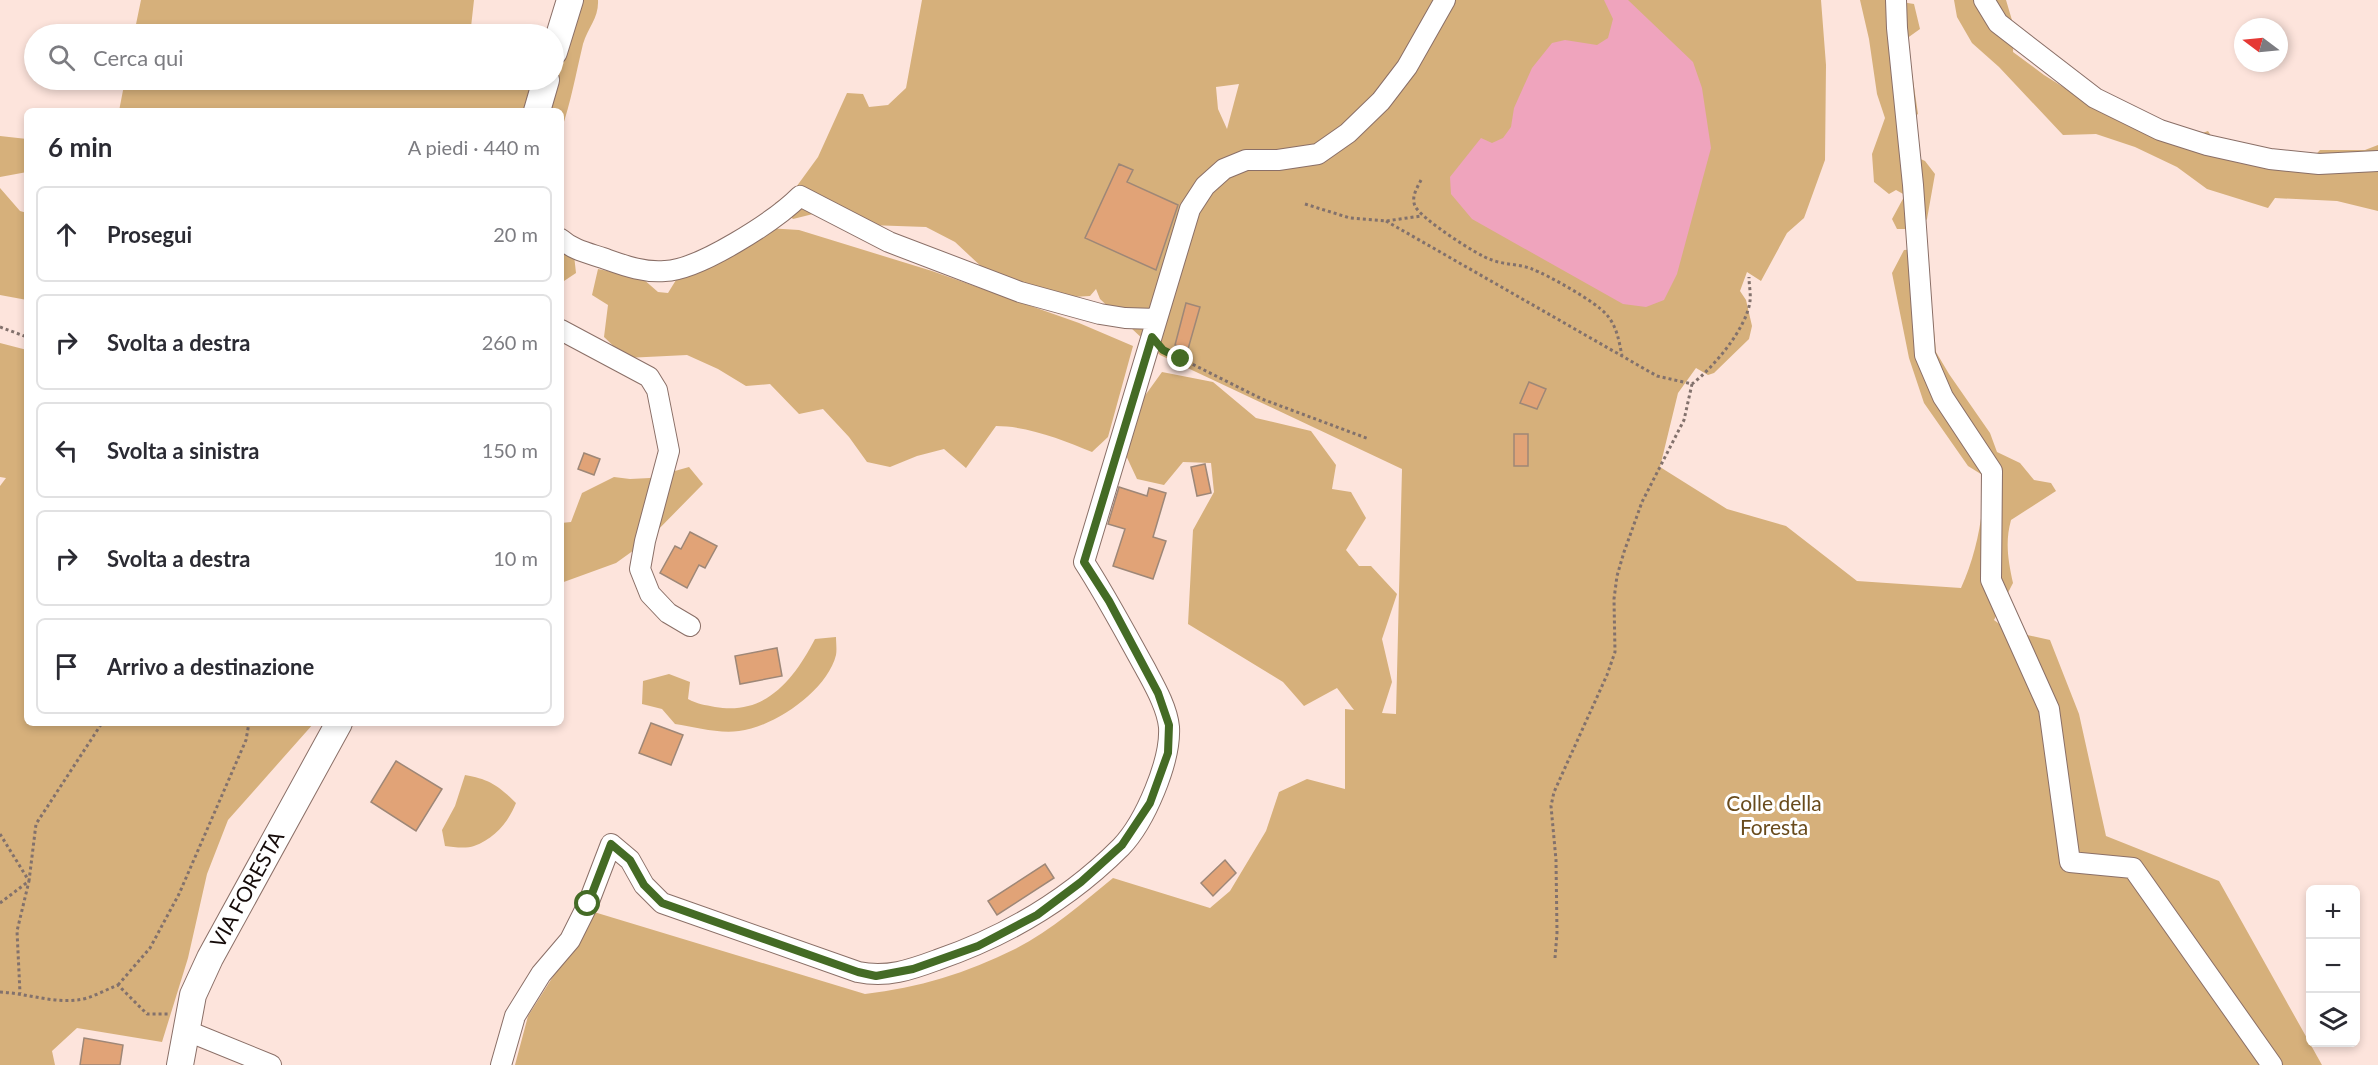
<!DOCTYPE html>
<html lang="it">
<meta charset="utf-8">
<style>
body{margin:0;font-family:Lato,sans-serif;background:#f2f2f3;color:#2b2b33}
.controls{position:absolute;right:18px;bottom:18px;display:grid;overflow:hidden;border-radius:9px;box-shadow:0 3px 9px #0003}
.controls button{width:54px;height:54px;display:grid;place-items:center;padding:0;border:0;border-bottom:2px solid #e1e1e2;background:#fff;color:#2b2b33;font:30px sans-serif}
.compass{position:absolute;left:2234px;top:18px;width:54px;height:54px;border-radius:50%;background:#fff;box-shadow:0 3px 9px #0003;rotate:286deg}
.stop{position:absolute;width:18px;height:18px;margin:-14px;border:4px solid #446b25;border-radius:50%;background:#fff}
.stop.end{background:#446b25;border-color:#fff;box-shadow:0 2px 6px #0008}
.list{margin:0;padding:0;list-style:none}
h2{display:flex;justify-content:space-between;align-items:center;height:78px;margin:0;padding:0 24px;font-size:26px}
h2 small{font-size:20px;font-weight:400;color:#7c7c81}
.list li{display:grid;grid-template-columns:39px 1fr auto;gap:18px;align-items:center;box-sizing:border-box;height:96px;margin:0 12px 12px;padding:0 12px;border:2px solid #e1e1e2;border-radius:9px}
.list b{display:block;font-size:22px;white-space:nowrap}
.list em{font-size:20px;font-style:normal;color:#7c7c81}
.icon{flex:none;width:33px;height:33px;fill:none;stroke:currentColor;stroke-width:2;stroke-linecap:round;stroke-linejoin:round}
.map{position:relative;flex:none;width:2378px;height:1065px;overflow:hidden}
.search{position:absolute;background:#fff;box-shadow:0 3px 9px #0003;left:24px;top:24px;width:540px;height:66px;display:flex;align-items:center;gap:15px;box-sizing:border-box;padding:0 21px;border-radius:33px;color:#7c7c81;font-size:22px}
.panel{position:absolute;background:#fff;box-shadow:0 3px 9px #0003;left:24px;top:108px;width:540px;height:618px;border-radius:9px}
.map>svg:first-child{display:block}
</style>
<div class="map">
<svg width="2378" height="1065" viewBox="0 0 2378 1065">
<rect width="100%" height="100%" fill="#fde4dc"/>
<path fill="#d6b07b" fill-rule="evenodd" d="M141 0H474L471 27 506 34H134Z
M571 0H598C599 18 588 27 583 44 576 73 571 102 561 131V111H545Z
M922 0H1821L1826 65 1825 160 1804 218 1787 233 1761 281 1747 272 1740 291 1746 300 1752 326 1749 339 1714 373 1708 375 1696 368 1678 393 1660 467 1727 509 1786 526 1857 581 1961 588C1977 553 1984 514 1984 476L1968 466 1924 403 1909 358 1892 273 1904 250 1919 249 1927 256 1936 352 1949 374 1990 433 1997 452 2020 463 2034 480 2051 483 2056 491 2011 520C2005 542 2008 560 2013 583L1994 620 2009 631 2050 640 2079 714 2106 836 2219 881 2322 1065H515L528 1016 594 912 865 994C918 988 967 973 1015 949 1051 931 1082 903 1113 878L1210 908 1230 891 1266 831 1279 792 1307 779 1345 789V709L1354 710 1337 688 1304 706 1283 682 1188 624 1193 530 1214 492 1211 463 1183 462 1164 485 1137 479 1123 449 1136 408 1162 372 1213 382 1256 418 1311 431 1336 465 1332 489 1351 492 1366 518 1346 550 1359 566H1371L1397 594 1382 639 1392 682 1382 713 1396 714 1402 469 1160 355 1100 299 1096 289 1090 296 1055 298 985 270 955 242 926 227 869 225 833 209 793 219 775 203 794 190 818 157 847 93 863 94 869 107 888 105 906 88ZM1239 84 1227 129 1218 109 1216 87Z
M1860 0H1889L1914 4 1920 29 1899 44 1897 79 1912 73 1918 114 1906 123 1912 155 1925 161 1935 174 1927 219 1919 229H1897L1892 219 1905 195 1896 190 1889 194 1874 182 1872 154 1885 118 1877 94 1869 39Z
M1954 0H2006L2014 27 2013 52 2044 75 2100 110 2183 140 2208 131 2224 156 2238 163 2303 168 2320 150H2365L2378 145V211L2337 201 2275 198 2268 208 2207 189 2177 167 2135 147 2096 134 2063 135 1999 67 1972 43 1957 17Z
M125 80H537L528 111H119Z
M0 136 27 139V172L0 177Z
M0 188 20 211 27 213V300L0 295Z
M767 228 799 230 932 271 1079 323 1133 346 1108 437 1092 452C1063 440 1028 426 996 426L966 468 944 449 917 456 890 467 867 462 849 437 823 409 799 414 770 384 746 386 718 369 687 355 626 358 604 337 608 305 592 295 598 269 642 278 658 292 668 293 676 280 714 263Z
M561 247 574 255 576 273 561 283Z
M0 343 27 350V723H314L228 820 207 874 188 958 162 1042 77 1028 52 1051 55 1065H0V486L6 478 0 477Z
M689 467 703 484 648 540 616 563 561 583V523L571 522 582 493 614 477 630 479 650 478Z
M836 637C836 642 837 650 836 655 827 691 774 727 739 731 719 734 695 727 675 724L662 709 642 704 643 681 669 674 690 682 688 699C697 704 705 705 715 707 766 716 794 679 815 639Z
M465 775C489 779 499 786 516 803 508 823 494 839 474 846 466 849 453 847 445 846L442 830 455 806Z"/>
<path fill="#efa4bd" d="M1604 0H1628L1693 62 1702 88 1711 148 1677 274 1664 300 1646 307 1623 304 1472 219 1451 194 1450 177 1481 138 1492 143 1503 138 1511 127 1514 108 1532 68 1552 43 1565 40 1597 45 1608 38 1613 19Z"/>
<path fill="#e1a377" stroke="#9e8777" stroke-width="1.5" d="M1119 164 1133 170 1127 182 1178 205 1156 270 1085 238Z
M1186 303 1200 307 1188 349 1175 345Z
M1529 382 1546 389 1537 409 1520 403Z
M1514 434H1528V466H1514Z
M584 453 600 459 594 475 578 469Z
M1205 464 1211 493 1197 496 1191 467Z
M1119 487 1147 496 1149 488 1166 493 1153 537 1166 541 1153 579 1113 566 1125 529 1108 524Z
M690 532 717 546 705 568 699 565 687 588 660 573 675 546 681 549Z
M777 648 782 676 740 684 735 656Z
M651 723 683 735 671 765 639 753Z
M396 761 442 789 416 831 371 802Z
M1225 860 1236 873 1213 896 1201 883Z
M1045 864 1054 878 997 915 988 901Z
M84 1038 123 1045 120 1065H80Z"/>
<g fill="none" stroke-linecap="round" stroke-linejoin="round">
<g stroke="#8a6f67" stroke-width="22">
<path id="minor" d="M1896 0 1897 28 1913 185 1925 355 1943 397 1992 471 1991 580 2049 709 2070 862 2133 868 2272 1065
M1984 0 1998 23 2095 98 2160 130 2207 145 2270 159 2319 164 2378 161
M561 239C573 250 588 253 603 258 623 265 643 273 665 271 699 270 775 221 800 196L889 242 1020 292 1100 314 1125 318 1157 319
M561 330 649 377 657 390 669 451 645 541 640 569 650 594 668 613 690 626
M185 1030 271 1065
M501 1065 515 1016 541 974 570 940 588 904 611 844 630 860 644 885 662 903 858 972C887 978 910 970 937 960 1007 936 1068 900 1121 847 1145 822 1171 761 1169 727 1167 707 1154 685 1145 668 1125 632 1106 596 1084 562L1190 209 1205 186 1224 169 1246 160H1278L1318 154 1348 133 1381 101 1407 67 1445 0"/>
</g>
<g stroke="#8a6f67" stroke-width="28">
<g id="major">
<path d="M554 52 570 0"/>
<path d="M537 111 546 80"/>
<path id="s1" d="M180 1065 193 995 210 958 339 723"/>
</g>
</g>
<path stroke="#82716c" stroke-width="3" stroke-dasharray="3 3" stroke-linecap="butt" d="M1421 180C1417 188 1411 197 1415 206 1420 218 1478 256 1492 260 1505 265 1520 264 1532 269 1548 275 1596 302 1606 314 1617 326 1619 341 1622 356
M1305 204 1350 218 1386 221 1421 216
M1386 221 1657 376 1692 384C1713 368 1747 328 1750 301 1751 294 1749 285 1749 277
M0 327 27 337
M1166 351 1262 399 1369 439
M0 834 29 881 17 931 20 993
M0 903 29 881 36 824 102 723
M1555 958 1557 933 1556 860 1551 806 1554 792 1607 675 1615 652 1614 599 1617 576 1624 552 1642 502 1684 420 1692 384
M118 985 150 948 179 894 246 740 249 723
M0 992C25 993 51 1003 77 1000 90 999 105 990 118 985L147 1014H169"/>
<use href="#minor" stroke="#fff" stroke-width="20"/>
<use href="#major" stroke="#fff" stroke-width="26"/>
</g>
<g fill="none" stroke-linecap="round" stroke-linejoin="round">
<path stroke="#446b25" stroke-width="8" d="M588 904 611 844 630 860 644 885 662 903 858 972 876 976 913 969 978 946 1037 915 1081 882 1122 845 1150 803 1168 753 1169 725 1158 693 1109 601 1084 562 1152 337 1163 350 1181 359"/>
</g>
<g text-anchor="middle" stroke-width="6" stroke-linejoin="round" paint-order="stroke">
<g font-size="21" fill="#694b1c" stroke="#fff">
<text x="1774" y="811">Colle della<tspan x="1774" dy="24">Foresta</tspan></text>
</g>
<g font-size="21" fill="#150b09" stroke="#fff">
<text dy="7" stroke="none"><textPath href="#s1" startOffset="190">VIA FORESTA</textPath></text>
</g>
</g>
</svg>
<div class="controls">
<button>+</button>
<button>−</button>
<button><svg class="icon" aria-label="layers" viewBox="0 0 24 24"><path d="M12 4l9 5-9 5-9-5zM3 14l9 5 9-5"/></svg></button>
</div>
<svg class="compass" viewBox="-18 -18 36 36"><path d="M0-13l5 13h-10z" fill="#e53935"/><path d="M0 13l5-13h-10z" fill="#7c7c81"/></svg>
<div class="stop" style="left:588px;top:904px"></div>
<div class="stop end" style="left:1181px;top:359px"></div>
<div class="search"><svg class="icon" aria-label="search" viewBox="0 0 24 24"><circle cx="10" cy="10" r="6"/><path d="M15 15l6 6"/></svg>Cerca qui</div>
<section class="panel">
<h2>6 min<small>A piedi · 440 m</small></h2>
<ul class="list">
<li><svg class="icon" aria-label="ahead" viewBox="0 0 24 24"><path d="M12 20V5M6 11l6-6 6 6"/></svg><div><b>Prosegui</b></div><em>20 m</em></li>
<li><svg class="icon" aria-label="right" viewBox="0 0 24 24"><path d="M7 20v-9h11M14 6l5 5-5 5"/></svg><div><b>Svolta a destra</b></div><em>260 m</em></li>
<li><svg class="icon" aria-label="left" viewBox="0 0 24 24"><path d="M17 20v-9H6M10 6l-5 5 5 5"/></svg><div><b>Svolta a sinistra</b></div><em>150 m</em></li>
<li><svg class="icon" aria-label="right" viewBox="0 0 24 24"><path d="M7 20v-9h11M14 6l5 5-5 5"/></svg><div><b>Svolta a destra</b></div><em>10 m</em></li>
<li><svg class="icon" aria-label="arrive" viewBox="0 0 24 24"><path d="M6 21V4h12l-3 4 3 4H6"/></svg><div><b>Arrivo a destinazione</b></div></li>
</ul>
</section>
</div>
